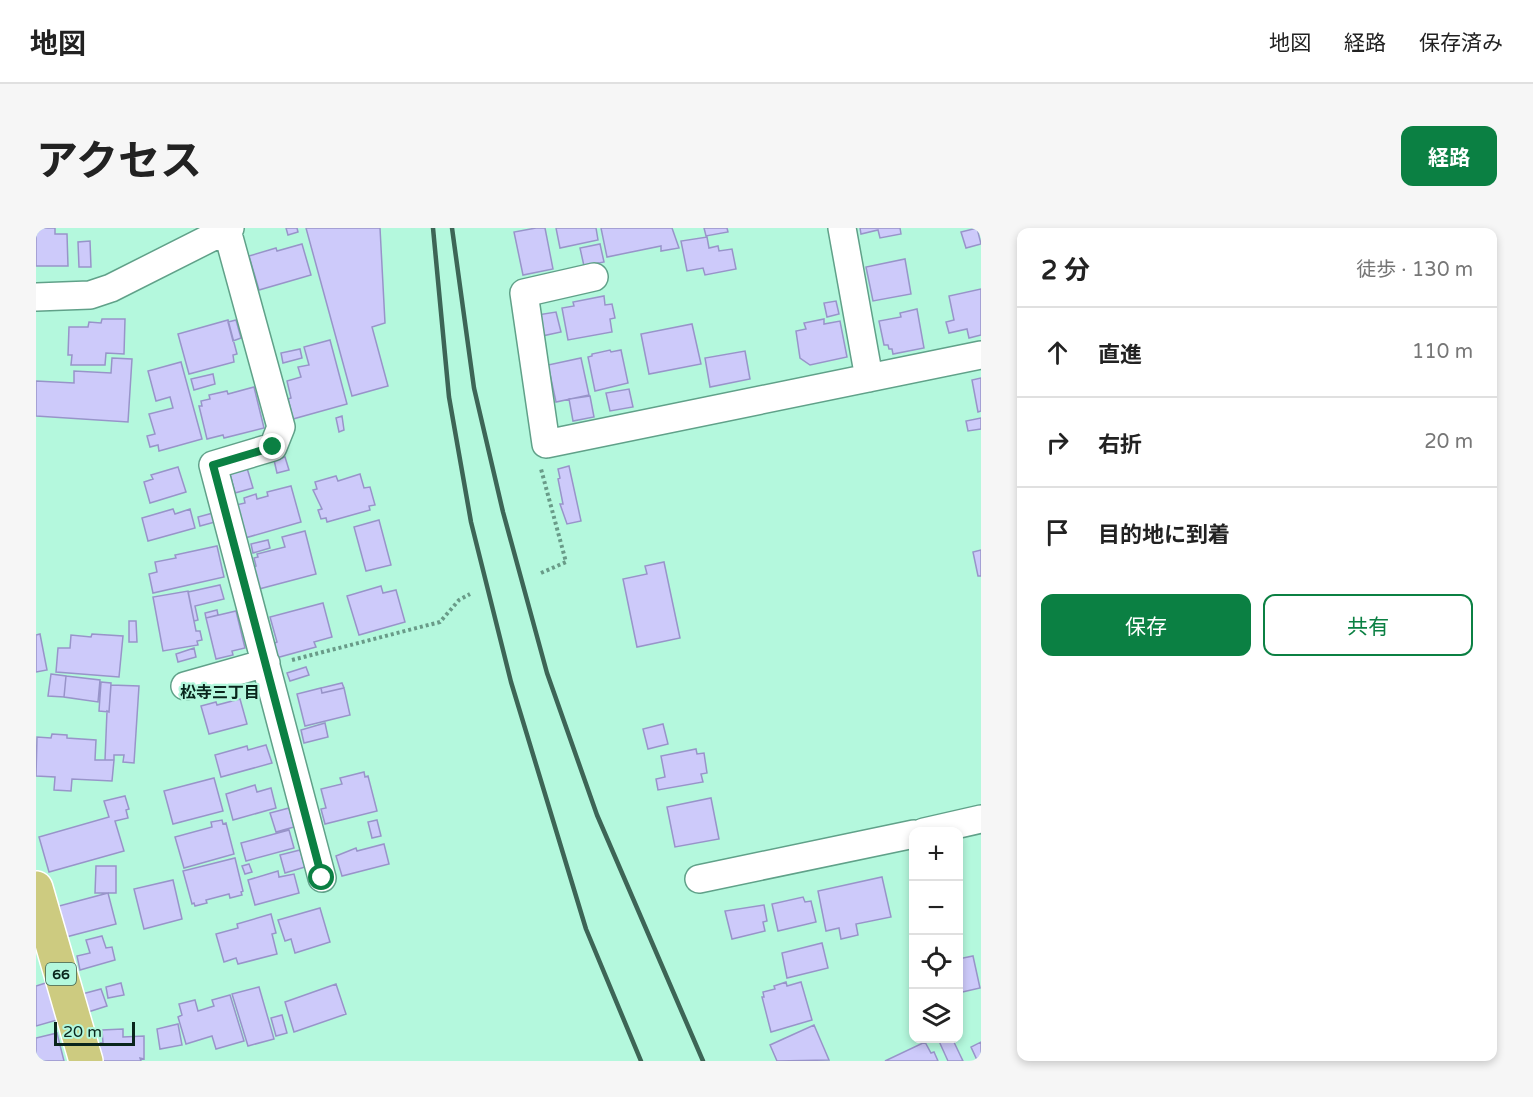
<!DOCTYPE html>
<html lang="ja">
<meta charset="utf-8">
<style>
body{margin:0;font-family:"Varela Round","Noto Sans JP",sans-serif;background:#f6f6f6;color:#222}
.controls{position:absolute;right:18px;bottom:18px;display:grid;overflow:hidden;border-radius:12px;box-shadow:0 3px 9px #0003}
.controls button{width:54px;height:54px;display:grid;place-items:center;padding:0;border:0;border-bottom:2px solid #e0e0e0;background:#fff;color:#222;font:30px sans-serif}
.scale{position:absolute;left:18px;bottom:15px;width:81px;box-sizing:border-box;padding-left:6px;border:3px solid #09251c;border-top:0;font-size:16px;line-height:21px;white-space:nowrap;color:#09251c;-webkit-text-stroke:4px #b4f8dd;paint-order:stroke}
.stop{position:absolute;width:18px;height:18px;margin:-14px;border:4px solid #0b8043;border-radius:50%;background:#fff}
.stop.end{background:#0b8043;border-color:#fff;box-shadow:0 2px 6px #0008}
.list{margin:0;padding:0;list-style:none}
h2{display:flex;justify-content:space-between;align-items:center;height:78px;margin:0;padding:0 24px;font-size:26px}
h2 small{font-size:20px;font-weight:400;color:#767676}
.list li{display:grid;grid-template-columns:39px 1fr auto;gap:18px;align-items:center;box-sizing:border-box;height:90px;padding:0 24px;border-top:2px solid #e0e0e0}
.list b{display:block;font-size:22px;white-space:nowrap}
.list em{font-size:20px;font-style:normal;color:#767676}
.actions{display:flex;gap:12px;padding:18px 24px}
.actions a{flex:1;padding:14px 0;border:2px solid #0b8043;border-radius:12px;text-align:center;font-size:21px;color:#0b8043}
.actions .main{background:#0b8043;color:#fff}
.icon{flex:none;width:33px;height:33px;fill:none;stroke:currentColor;stroke-width:2;stroke-linecap:round;stroke-linejoin:round}
.map{position:relative;flex:none;width:945px;height:833px;overflow:hidden;border-radius:12px}
header{display:flex;align-items:center;gap:36px;box-sizing:border-box;height:84px;padding:0 30px;background:#fff;border-bottom:2px solid #e0e0e0}
header strong{font-size:28px}
nav{display:flex;gap:33px;margin-inline-start:auto;font-size:21px}
.intro{display:flex;align-items:center;justify-content:space-between;box-sizing:border-box;height:144px;padding:0 36px}
h1{margin:0;font-size:42px}
.button{padding:15px 27px;border-radius:12px;background:#0b8043;color:#fff;font-size:21px;font-weight:700}
main{display:flex;gap:36px;padding:0 36px}
aside{flex:1;background:#fff;border-radius:12px;box-shadow:0 3px 9px #0003}
.map>svg:first-child{display:block}
</style>
<header>
<strong>地図</strong>
<nav><a>地図</a><a>経路</a><a>保存済み</a></nav>
</header>
<div class="intro"><h1>アクセス</h1><a class="button">経路</a></div>
<main>
<div class="map">
<svg width="945" height="833" viewBox="0 0 945 833">
<rect width="100%" height="100%" fill="#b4f8dd"/>
<path fill="#cdcafa" stroke="#9894c9" stroke-width="1.5" d="M0 0H19V6H31L32 38H0Z
M250 0H261L262 4 252 7Z
M270 0H344L349 95 336 99 352 158 316 168Z
M500 0H509L517 41 487 47 478 4Z
M520 0H560L562 12 524 20Z
M565 0H636L643 20 625 23V18L571 29Z
M668 0H691L692 4 670 8Z
M824 0H864L865 6 844 10 842 2 825 6Z
M941 0 945 16 930 20 925 4Z
M671 9 673 20 682 18 683 23 696 21 700 41 669 47 667 40 651 43 645 13Z
M54 13 55 39H43L42 14Z
M266 16 275 47 223 62 213 28 240 20 241 23Z
M564 16 568 34 548 38 544 20Z
M869 31 875 66 837 73 830 39Z
M945 61V107L933 110 931 101 913 105 910 94 918 92 913 68Z
M568 68 569 77 576 76 579 90 574 91 576 104 532 112 526 80 538 78 537 74Z
M800 73 803 86 791 89 788 75Z
M881 81 888 120 857 126 856 121H853L852 117H848L843 93 865 89 864 85Z
M520 84 525 104 506 108 501 87Z
M66 91H89L88 126 70 125 69 137H35L36 127H32L33 99H52L53 94 65 95Z
M788 91V96L804 93 811 129 774 137 764 130 760 103 770 101 768 95Z
M192 92 201 126 197 127 198 134 153 146 142 106Z
M200 92 205 110 197 113 192 94Z
M656 96 665 136 613 146 605 106Z
M294 112 311 176 257 191 252 171 255 170 251 153 265 149 262 139 273 137 268 119Z
M264 121 266 130 247 135 245 125Z
M574 122 575 124 585 122 592 155 559 163 552 129 556 128V126Z
M709 123 714 151 674 159 669 130Z
M76 130 96 131 92 194 0 188V153L38 155V143L75 145Z
M545 130 553 167 520 174 512 137Z
M145 134 166 211 123 223 122 217 114 219 111 208 119 206 113 186 137 180 134 169 120 173 112 143Z
M177 146 179 156 158 162 155 151Z
M945 150V183L942 184 936 152Z
M218 159 228 200 188 210 187 207 171 211 163 178H166L165 173 174 171 173 167 191 163 192 166Z
M593 161 597 179 574 183 570 165Z
M554 168 558 189 537 193 533 171Z
M306 188 308 202 303 204 300 190Z
M945 190V201L932 203 930 193Z
M249 229 253 242 241 245 238 232Z
M533 238 545 293 531 296 524 276H527L522 251 524 250 522 241Z
M142 239 150 264 114 275 108 254 117 251 115 247Z
M211 240 217 260 199 265 194 246Z
M324 246 328 260 334 259 339 277 333 278 334 282 291 294 290 290 285 291 282 282 286 281 277 262 281 261 279 254 300 248 302 253Z
M255 258 265 294 209 310 200 277 209 275 208 270 220 266 221 271 232 268 231 264Z
M137 281 139 286 154 281 159 300 112 313 106 290Z
M177 285 179 294 164 298 162 289Z
M343 292 355 337 330 343 318 299Z
M269 303 280 346 223 361 217 339 220 338 218 330 222 329 221 326 249 319 246 309Z
M232 312 234 320 217 325 215 316Z
M181 318 188 349 117 365 113 346 121 344 119 334 140 330 139 327Z
M945 322V348H942L937 324Z
M628 334 644 410 601 419 587 351 611 346 609 338Z
M184 357 188 371 159 378 162 392 158 393 152 364Z
M345 358 347 365 360 362 369 394 323 407 311 368Z
M152 363 160 403H164L166 412 161 413 162 417 127 423 117 369Z
M287 375 296 409 278 414 280 419 240 430 236 416 241 414 234 389Z
M181 382 182 387 170 390 169 385Z
M200 383 209 420 196 423 197 427 180 431 170 390Z
M93 393H100L101 414H93Z
M4 406 11 442 0 444V407Z
M56 406 87 408 83 449 20 444 22 420H34L35 407 55 409Z
M158 420 160 429 142 434 140 426Z
M270 439 273 447 254 453 251 445Z
M15 446 30 448 28 469 12 468Z
M30 448 64 452 62 474 28 469Z
M65 454 75 455 73 484 63 483Z
M306 455 308 460 286 465 285 460Z
M75 457 103 458 98 535 87 534 88 527H78V532H69L71 483 73 484Z
M285 460 286 465 308 460 314 487 269 498 261 466Z
M204 471 211 496 173 506 165 478 180 474 181 477Z
M289 495 292 509 268 515 265 502Z
M627 496 632 516 612 521 607 501Z
M16 506 31 507V510L60 512 59 532H78L76 553 36 551 35 563 18 562 19 549 0 548 1 509 15 510Z
M230 517 236 535 185 549 179 527 211 518 212 522Z
M660 521 661 526 668 525 671 545 665 546 667 554 622 562 620 551 629 549 625 528Z
M328 544 329 549 332 548 341 583 289 596 285 581 290 580 285 561 306 556 304 550Z
M178 550 187 583 137 596 128 563Z
M219 557 221 564 235 560 240 580 197 592 190 566Z
M89 568 93 581 90 582 92 590 79 593 88 623 13 644 3 609 73 589 68 573Z
M675 570 683 611 639 619 631 579Z
M253 580 258 599 240 604 234 585Z
M186 592 187 596 190 595 198 626 148 640 139 609 176 599 175 594Z
M341 592 345 608 336 610 332 594Z
M253 602 258 620 210 633 205 615Z
M348 616 353 636 306 648 300 628 320 620 321 623Z
M264 622 269 639 249 645 244 627Z
M199 630 207 663 205 664 206 667 194 670 193 666 170 672 171 675 159 678 158 675 156 676 147 643Z
M213 636 216 644 209 646 206 638Z
M60 638H80V665H59Z
M242 643 243 649 258 646 263 665 219 677 212 652Z
M846 649 855 689 820 696 822 707 805 711 803 700 790 703 782 663Z
M137 652 146 691 108 701 98 661Z
M72 665 80 696 30 709 23 678Z
M767 669 769 674 775 673 780 694 742 703 736 676Z
M728 677 731 693 727 694 729 703 696 711 689 683Z
M284 680 294 714 259 725 255 711 249 713 242 692Z
M235 686 240 705 236 706 241 726 202 736 200 730 188 734 180 706 202 700 201 696Z
M66 708 70 720 76 719 79 732 44 742 41 728 54 725 50 712Z
M786 715 792 740 751 750 746 725Z
M937 728 944 760 922 765V731Z
M16 753 28 790 0 798V758Z
M750 754 751 758 765 754 776 792 735 804 726 769H728L727 764 739 761 738 758Z
M85 755 88 767 72 770 70 759Z
M300 756 310 786 258 804 249 774Z
M223 759 238 811 212 818 196 766Z
M65 761 71 778 52 784 46 766Z
M194 767 208 813 180 821 176 808 150 816 142 789 146 787 143 776 159 772 162 783 178 778 176 772Z
M246 787 251 805 240 808 235 790Z
M142 796 146 817 124 821 121 801Z
M778 797 793 832 741 833 734 817Z
M87 801V809L108 808V831L104 830 105 833H64V815H67L66 802Z
M21 805 28 833H0V810Z
M916 810 927 833H912L902 811Z
M889 814 895 825 898 824 902 833H849Z
M945 814V830L941 832 935 819Z"/>
<g fill="none" stroke-linecap="round" stroke-linejoin="round">
<g stroke="#60a189" stroke-width="30">
<path id="street" d="M806 0 833 150
M191 2 245 199 237 219 177 237 286 650
M558 49 488 65 510 216 945 127
M0 69 54 67 75 60 194 0
M149 458 230 435
M888 604 945 591
M663 651 878 606"/>
</g>
<g stroke="#fff" stroke-width="36">
<path id="primary" d="M0 660 50 833"/>
</g>
<path stroke="#699b88" stroke-width="4" stroke-dasharray="3 3" stroke-linecap="butt" d="M505 345 530 334 505 241
M256 432 404 394 423 372 434 366"/>
<use href="#street" stroke="#fff" stroke-width="27"/>
<use href="#primary" stroke="#cdcb80" stroke-width="33"/>
<path stroke="#3d6556" stroke-width="4.5" d="M397 0 413 169 435 294 475 454 550 701 605 833
M416 0 438 160 467 284 511 445 561 587 667 833"/>
</g>
<g fill="none" stroke-linecap="round" stroke-linejoin="round">
<path stroke="#0b8043" stroke-width="8" d="M237 219 177 237 286 650"/>
</g>
<g text-anchor="middle" stroke-width="4.5" stroke-linejoin="round" paint-order="stroke">
<rect fill="#b4f8dd" stroke="#3c6456" stroke-width="1.5" x="10" y="735" width="30" height="22" rx="4.5"/>
<g font-size="14" font-weight="bold" fill="#09251c">
<text x="25" y="751">66</text>
</g>
<g font-size="16" font-weight="bold" fill="#09251c" stroke="#b4f8dd">
<text x="184" y="470">松寺三丁目</text>
</g>
</g>
</svg>
<div class="controls">
<button>+</button>
<button>−</button>
<button><svg class="icon" aria-label="locate" viewBox="0 0 24 24"><circle cx="12" cy="12" r="6"/><path d="M12 2v4M12 18v4M2 12h4M18 12h4"/></svg></button>
<button><svg class="icon" aria-label="layers" viewBox="0 0 24 24"><path d="M12 4l9 5-9 5-9-5zM3 14l9 5 9-5"/></svg></button>
</div>
<div class="scale">20 m</div>
<div class="stop" style="left:286px;top:650px"></div>
<div class="stop end" style="left:237px;top:219px"></div>
</div>
<aside>
<h2>2 分<small>徒歩 · 130 m</small></h2>
<ul class="list">
<li><svg class="icon" aria-label="ahead" viewBox="0 0 24 24"><path d="M12 20V5M6 11l6-6 6 6"/></svg><div><b>直進</b></div><em>110 m</em></li>
<li><svg class="icon" aria-label="right" viewBox="0 0 24 24"><path d="M7 20v-9h11M14 6l5 5-5 5"/></svg><div><b>右折</b></div><em>20 m</em></li>
<li><svg class="icon" aria-label="arrive" viewBox="0 0 24 24"><path d="M6 21V4h12l-3 4 3 4H6"/></svg><div><b>目的地に到着</b></div></li>
</ul>
<div class="actions"><a class="main">保存</a><a>共有</a></div>
</aside>
</main>
